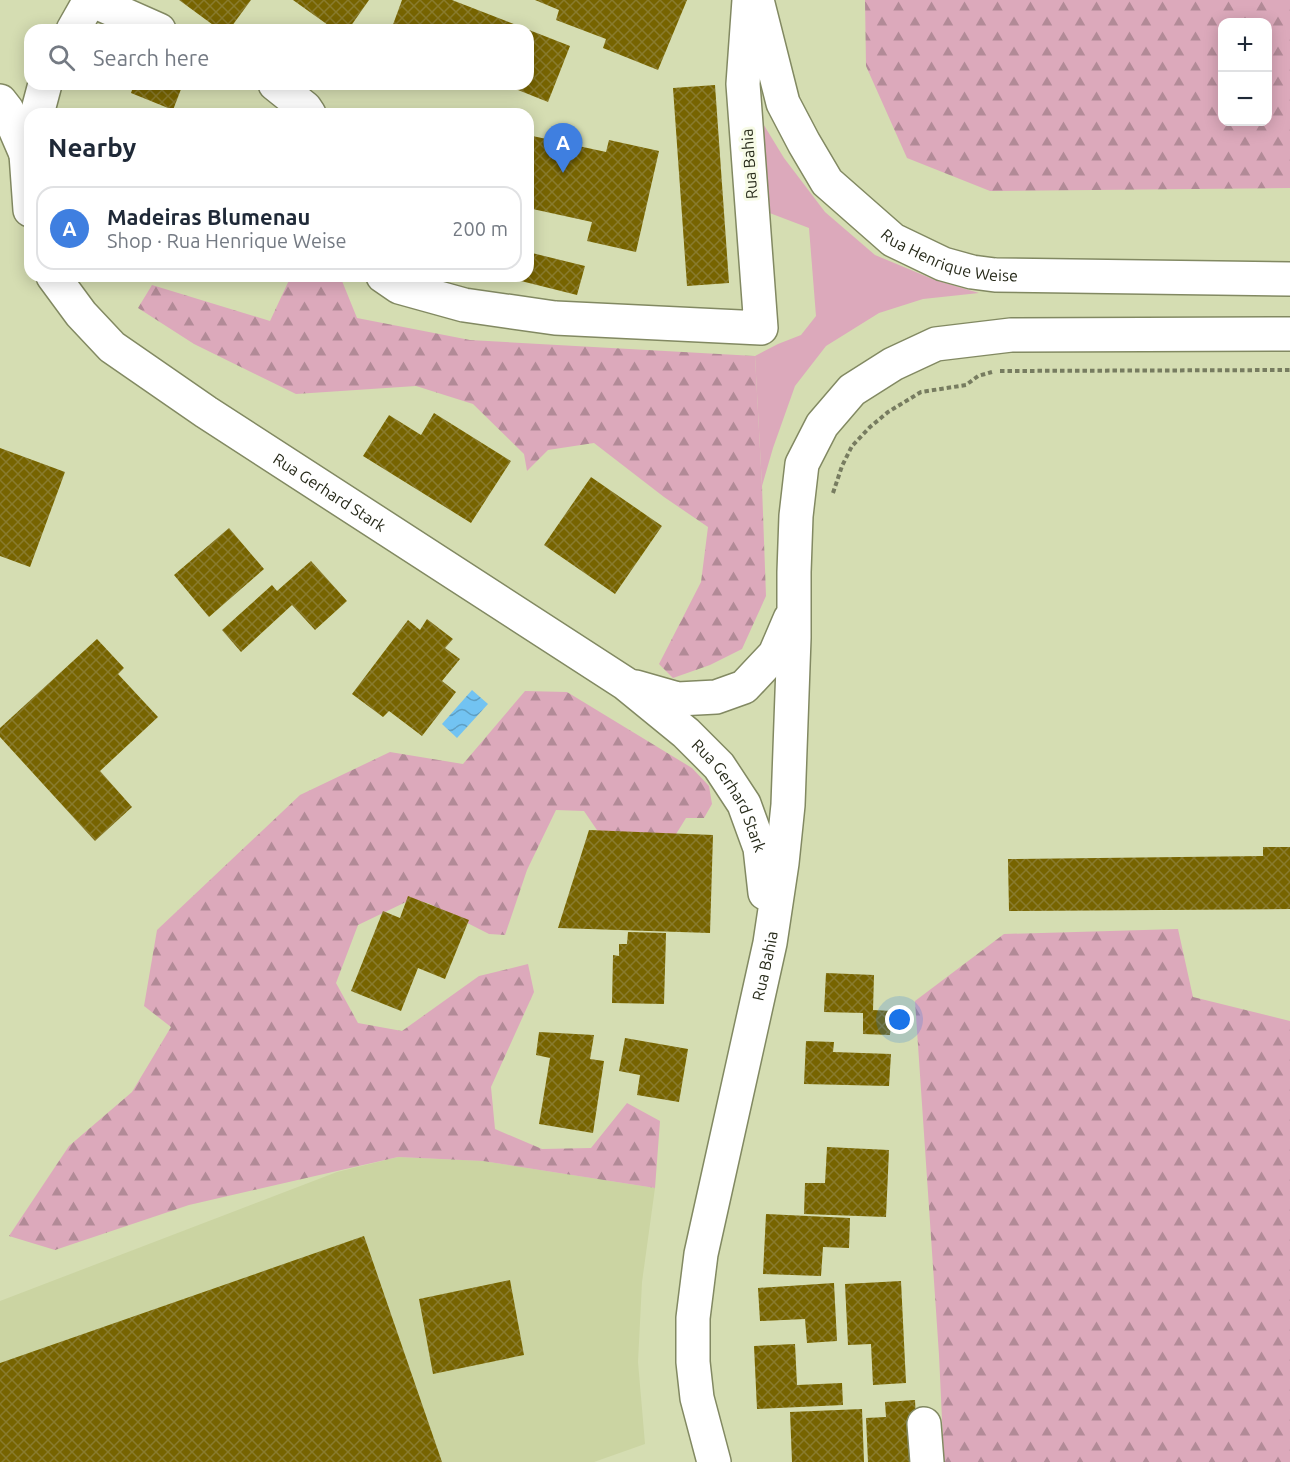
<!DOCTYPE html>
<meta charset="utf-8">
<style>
body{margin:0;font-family:Ubuntu,sans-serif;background:#f2f2f3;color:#1f2937}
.controls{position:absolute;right:18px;top:18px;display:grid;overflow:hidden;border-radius:12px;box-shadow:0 3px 15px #0003}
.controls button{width:54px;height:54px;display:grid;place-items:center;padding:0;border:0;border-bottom:2px solid #e0e1e3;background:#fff;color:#1f2937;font:30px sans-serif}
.you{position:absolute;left:900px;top:1020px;width:21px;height:21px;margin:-15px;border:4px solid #fff;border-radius:50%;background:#1a73e8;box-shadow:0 0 0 9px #1a73e833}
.badge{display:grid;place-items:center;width:39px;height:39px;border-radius:50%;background:#8158d1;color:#fff;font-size:20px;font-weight:700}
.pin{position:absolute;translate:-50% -50px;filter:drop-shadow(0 2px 3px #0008)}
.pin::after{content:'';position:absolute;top:32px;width:21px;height:18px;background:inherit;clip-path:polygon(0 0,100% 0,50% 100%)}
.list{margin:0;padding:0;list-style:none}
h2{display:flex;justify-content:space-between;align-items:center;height:78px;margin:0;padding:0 24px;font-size:26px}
h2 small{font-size:20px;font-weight:400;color:#747a83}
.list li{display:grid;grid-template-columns:39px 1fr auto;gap:18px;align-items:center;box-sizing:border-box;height:84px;margin:0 12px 12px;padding:0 12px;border:2px solid #e0e1e3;border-radius:18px}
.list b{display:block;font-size:22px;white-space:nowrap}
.list p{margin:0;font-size:20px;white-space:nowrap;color:#747a83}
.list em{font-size:20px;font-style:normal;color:#747a83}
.icon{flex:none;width:33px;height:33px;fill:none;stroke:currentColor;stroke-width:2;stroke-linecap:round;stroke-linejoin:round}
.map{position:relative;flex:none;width:1290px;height:1462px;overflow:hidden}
.search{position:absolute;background:#fff;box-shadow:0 3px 15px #0003;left:24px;top:24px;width:510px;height:66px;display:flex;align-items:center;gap:15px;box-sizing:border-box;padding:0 21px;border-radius:18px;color:#747a83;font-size:22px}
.panel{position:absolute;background:#fff;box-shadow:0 3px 15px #0003;left:24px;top:108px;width:510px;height:174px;border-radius:18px}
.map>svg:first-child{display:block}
</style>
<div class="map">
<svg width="1290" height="1462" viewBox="0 0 1290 1462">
<defs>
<pattern id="forest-firs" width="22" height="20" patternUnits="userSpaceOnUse" patternTransform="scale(1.5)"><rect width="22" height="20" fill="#dca9bb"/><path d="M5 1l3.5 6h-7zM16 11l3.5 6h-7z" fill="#b28a97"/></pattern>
<pattern id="water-waves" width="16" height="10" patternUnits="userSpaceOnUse" patternTransform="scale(1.5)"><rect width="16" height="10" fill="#72c3f2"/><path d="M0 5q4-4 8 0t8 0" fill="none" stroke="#5e9fc3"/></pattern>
<pattern id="building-cross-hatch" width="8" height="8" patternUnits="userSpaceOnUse" patternTransform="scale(1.5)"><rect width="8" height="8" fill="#776400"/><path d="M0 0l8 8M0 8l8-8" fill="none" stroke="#897b2e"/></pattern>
</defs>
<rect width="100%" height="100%" fill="#d5ddb2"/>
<path fill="#cbd4a2" d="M398 1157 483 1161 655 1188 642 1282 638 1362 645 1444 594 1462H0V1301L337 1172Z"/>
<path fill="#dca9bb" d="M759 117 784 158 825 212 875 255 935 280 979 293 923 299 879 313 826 346 795 386 773 448 762 486 755 356 778 344 801 335 816 316 809 228 767 212Z"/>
<path fill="url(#forest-firs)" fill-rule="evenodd" d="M865 0H1290V188L990 191 907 158 866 66ZM1268 22V122H1222V22Z
M291 276H340L357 318 470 340 755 356 762 486 766 596 742 649 710 665 673 678 659 664 701 582 708 527 664 497 594 443 548 450 527 471 524 454 473 404 416 386 296 394 194 344 138 308 152 285 270 321Z
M525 691 567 692 692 768 709 786 712 804 704 818H686L673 839 601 836 584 811 556 810 527 870 505 935 489 934 428 903 408 901 358 925 336 983 358 1023 402 1031 479 976 528 964 534 992 491 1087 495 1129 542 1149 591 1148 627 1103 660 1121 655 1188 483 1161 398 1157 189 1205 55 1250 9 1236 69 1146 132 1092 171 1027 144 1006 157 930 300 795 390 752 463 764Z
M1178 929 1193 997 1290 1021V1462H944L939 1355 915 1001 1004 934Z"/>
<path fill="url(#water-waves)" d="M472 690 488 704 457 738 442 724Z"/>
<path fill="url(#building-cross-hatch)" d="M179 0H251L229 30H220Z
M293 0H369L348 30H335Z
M402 0H452L570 46 548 102 503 84H528V30H391Z
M535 0H687L658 70 603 48 606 39 556 20 559 10Z
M134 84H183L173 110 131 93Z
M715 85 729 283 687 286 673 88Z
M528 135 606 152 609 140 659 151 636 252 587 241 592 222 528 208Z
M528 252 585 266 577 295 505 277 528 276Z
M434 413 511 461 471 523 363 456 389 415 421 435Z
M0 448 65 472 30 567 0 556Z
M591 477 662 526 615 594 544 545Z
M229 528 264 569 209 617 174 575Z
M311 561 347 601 315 630 292 605 241 652 222 630 272 585 277 591Z
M427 619 453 639 445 648 460 659 442 681 456 692 422 736 389 711 383 717 352 694 408 620 420 630Z
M97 639 124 668 118 674 158 717 100 771 132 807 95 841 0 737V728Z
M589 830 713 835 710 933 558 928Z
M1263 847H1290V909L1009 911 1008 859 1263 856Z
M408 896 469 920 445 979 418 968 401 1011 351 991 383 911 400 918Z
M628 932 666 933 664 1004 612 1003 613 955 619 956V944H627Z
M826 973 874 975 873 1010 892 1011 890 1035 863 1034V1013L824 1012Z
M539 1032 594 1035 590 1059 604 1061 593 1133 539 1124 550 1058 536 1055Z
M625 1038 688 1049 679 1102 637 1095 640 1075 619 1071Z
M806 1041 834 1042 833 1052 891 1054 889 1086 804 1084Z
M827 1147 889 1150 886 1217 804 1214 805 1183H825Z
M766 1214 850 1218 849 1248 823 1247 821 1276 763 1274Z
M364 1236 442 1462H0V1363Z
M510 1280 524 1355 433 1374 419 1299Z
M901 1281 906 1383 873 1385 871 1344 848 1345 845 1284Z
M834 1283 837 1341 807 1343 805 1319 760 1321 758 1288Z
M795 1344 797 1385 842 1383 843 1405 757 1409 754 1346Z
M915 1400 918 1462H868L866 1418 886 1417 885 1402Z
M862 1409 864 1462H792L790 1412Z"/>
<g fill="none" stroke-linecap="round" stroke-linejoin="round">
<g stroke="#828962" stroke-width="36">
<path id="minor" d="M91 0 159 30
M275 84 305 108 309 114
M383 276 399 287 464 305 555 318 761 328 743 84 749 0
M924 1424 927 1462"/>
</g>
<g stroke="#828962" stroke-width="36">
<g id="primary">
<path id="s1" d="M757 0 783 103 804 143 827 182 893 240 943 264 972 272 995 275 1290 279"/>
<path d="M73 30 90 0"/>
<path d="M0 101 7 110 26 154"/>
<path d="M37 114 45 84"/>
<path d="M30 139 26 154 30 210"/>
<path id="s2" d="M53 276 81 314 112 347 206 412 626 684 686 733 719 766 744 804 760 848 765 893"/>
<path d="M636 687 678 699 716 697 744 687 775 654 790 619"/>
<path id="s3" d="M714 1462 697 1398 693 1362V1318L701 1254 770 943 782 863 788 805 794 638V572L796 516 802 464 822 425 852 390 893 364 936 344 1011 335 1290 334"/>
</g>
</g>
<path stroke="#777c60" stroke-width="4" stroke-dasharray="4.5 3" stroke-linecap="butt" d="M1000 371 1290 370
M833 493 842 466 852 446 870 427 888 412 921 392 966 385 978 376 992 372"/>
<use href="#minor" stroke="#fff" stroke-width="33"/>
<use href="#primary" stroke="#fff" stroke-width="33"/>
</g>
<g text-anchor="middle" stroke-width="6" stroke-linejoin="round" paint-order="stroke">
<g font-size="16" fill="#272a1a" stroke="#f7fbe6">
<text transform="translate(749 164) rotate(-94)" y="6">Rua Bahia</text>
<text dy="6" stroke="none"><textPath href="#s1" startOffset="344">Rua Henrique Weise</textPath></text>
<text dy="6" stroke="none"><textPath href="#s2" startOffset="354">Rua Gerhard Stark</textPath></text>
<text dy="6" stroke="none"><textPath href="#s2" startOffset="862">Rua Gerhard Stark</textPath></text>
<text dy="6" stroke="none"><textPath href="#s3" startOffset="506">Rua Bahia</textPath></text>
</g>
</g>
</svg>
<div class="controls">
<button>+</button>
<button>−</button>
</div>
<div class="you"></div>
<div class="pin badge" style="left:563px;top:173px;background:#3f7fe0">A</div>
<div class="search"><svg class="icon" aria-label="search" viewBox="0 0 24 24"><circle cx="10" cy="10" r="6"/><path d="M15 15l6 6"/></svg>Search here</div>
<section class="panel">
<h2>Nearby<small></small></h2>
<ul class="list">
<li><span class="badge" style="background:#3f7fe0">A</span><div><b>Madeiras Blumenau</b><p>Shop · Rua Henrique Weise</p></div><em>200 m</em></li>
</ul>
</section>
</div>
